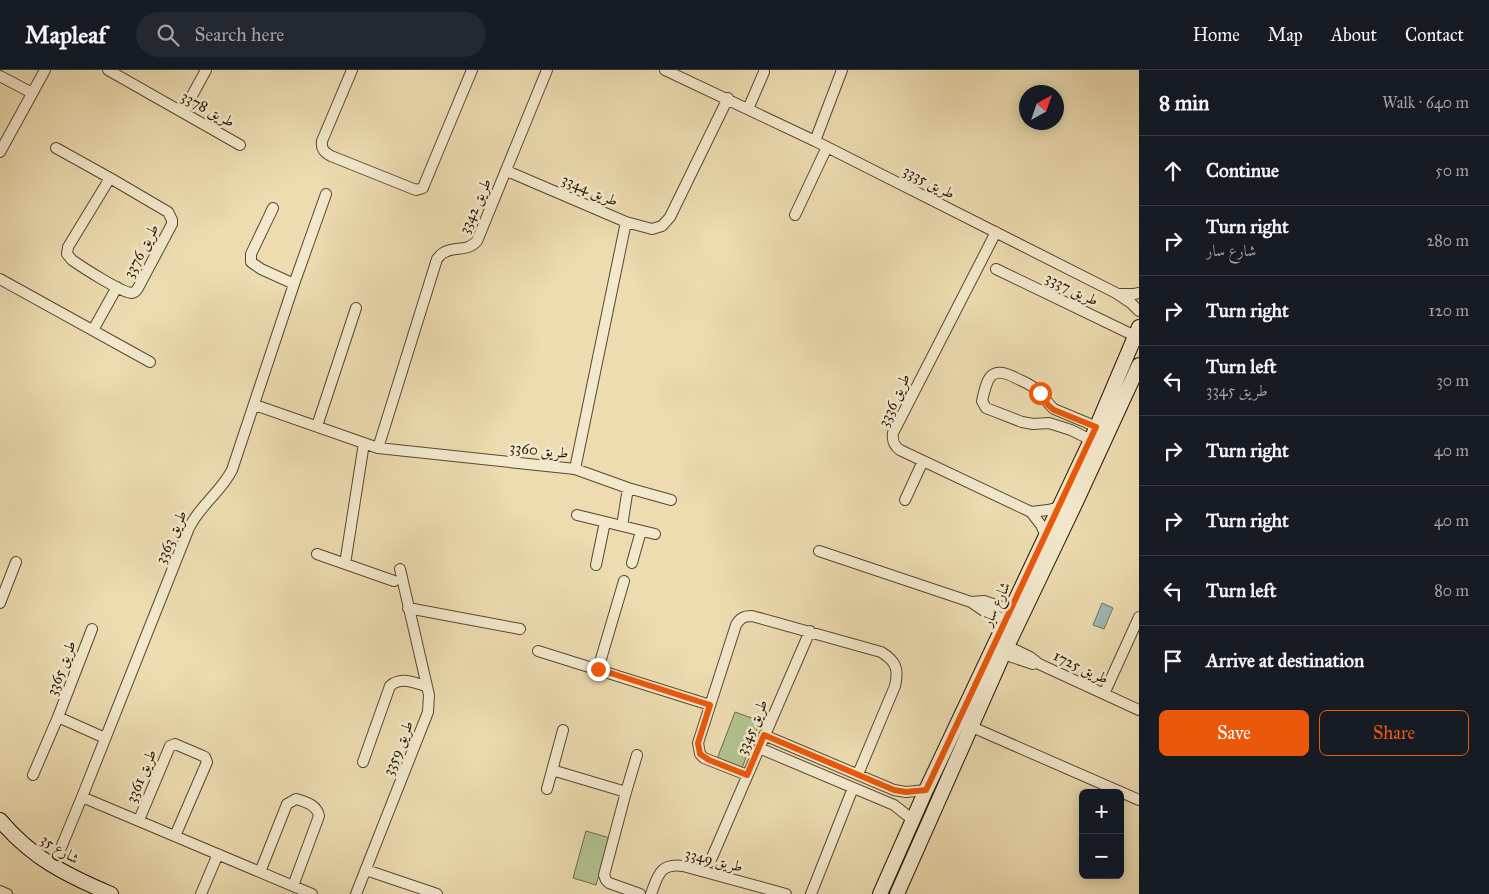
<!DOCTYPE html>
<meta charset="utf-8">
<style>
body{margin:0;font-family:"IM FELL Great Primer",Amiri,serif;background:#242831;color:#f1f3f6}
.controls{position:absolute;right:15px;bottom:15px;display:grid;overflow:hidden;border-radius:8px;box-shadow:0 2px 12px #0003}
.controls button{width:45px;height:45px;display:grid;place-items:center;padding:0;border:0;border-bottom:1px solid #363941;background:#171b24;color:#f1f3f6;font:25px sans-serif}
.compass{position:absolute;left:1019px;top:15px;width:45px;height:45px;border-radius:50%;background:#171b24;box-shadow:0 2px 12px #0003;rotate:40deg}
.stop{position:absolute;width:15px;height:15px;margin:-11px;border:4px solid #ea580c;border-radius:50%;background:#fff}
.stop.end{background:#ea580c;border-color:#fff;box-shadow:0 1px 5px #0008}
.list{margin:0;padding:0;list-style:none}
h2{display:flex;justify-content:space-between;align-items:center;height:65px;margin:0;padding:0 20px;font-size:21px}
h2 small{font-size:16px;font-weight:400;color:#9ea1a6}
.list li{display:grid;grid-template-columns:32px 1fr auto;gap:15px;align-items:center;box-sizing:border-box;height:70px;padding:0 20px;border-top:1px solid #363941}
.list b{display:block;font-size:19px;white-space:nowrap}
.list p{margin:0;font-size:16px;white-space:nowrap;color:#9ea1a6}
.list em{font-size:16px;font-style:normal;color:#9ea1a6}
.actions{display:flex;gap:10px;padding:15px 20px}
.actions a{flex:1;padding:11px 0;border:1px solid #ea580c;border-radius:8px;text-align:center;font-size:18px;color:#ea580c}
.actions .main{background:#ea580c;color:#fff}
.icon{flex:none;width:28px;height:28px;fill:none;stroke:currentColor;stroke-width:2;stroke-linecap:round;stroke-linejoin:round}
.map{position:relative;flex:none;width:1139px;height:824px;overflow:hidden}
header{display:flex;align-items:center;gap:30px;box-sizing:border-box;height:70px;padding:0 25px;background:#171b24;border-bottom:1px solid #363941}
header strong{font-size:24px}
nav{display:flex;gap:28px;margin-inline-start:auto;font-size:18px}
.search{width:350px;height:45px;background:#242831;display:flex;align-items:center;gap:12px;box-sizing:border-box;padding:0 18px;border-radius:28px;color:#9ea1a6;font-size:19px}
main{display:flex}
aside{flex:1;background:#171b24}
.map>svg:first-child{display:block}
</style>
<header>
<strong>Mapleaf</strong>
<div class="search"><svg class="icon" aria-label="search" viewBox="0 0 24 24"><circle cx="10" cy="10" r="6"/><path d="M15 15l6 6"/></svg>Search here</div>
<nav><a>Home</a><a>Map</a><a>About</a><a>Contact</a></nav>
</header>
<main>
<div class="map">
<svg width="1139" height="824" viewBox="0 0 1139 824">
<rect width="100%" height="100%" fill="#ecdcb0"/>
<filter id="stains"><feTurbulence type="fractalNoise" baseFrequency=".004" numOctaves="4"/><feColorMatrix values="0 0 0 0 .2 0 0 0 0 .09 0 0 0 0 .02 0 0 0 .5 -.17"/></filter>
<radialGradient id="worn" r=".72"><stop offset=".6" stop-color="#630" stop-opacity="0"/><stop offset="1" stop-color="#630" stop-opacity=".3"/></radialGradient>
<path fill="#b2c290" stroke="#6c6c49" d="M735 642 760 651 742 698 717 689Z
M586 761 610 768 596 815 573 808Z"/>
<path fill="#9db9b6" stroke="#6d776e" d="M1102 533 1113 538 1104 559 1093 555Z"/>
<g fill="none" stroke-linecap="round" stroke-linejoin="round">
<g stroke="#58472e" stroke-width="12">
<path id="street" d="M108 0 240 75
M352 0 322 71C321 79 324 82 331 86L416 120 423 118 424 115 472 0
M665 0 815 71 1116 223 1131 233 1139 241
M0 6 32 23
M748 39 764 2
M183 42 206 0
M815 71 842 0
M56 78 110 108
M0 82 45 0
M507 101 626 152 652 159 662 156 670 147 728 28
M110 108 168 142 172 150V154L138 218C136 221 136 222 132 223 122 223 82 197 72 190L67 184 68 177Z
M273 138 251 184V192L261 199 294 214
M795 145 827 77
M996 162 893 363C892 371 894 376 900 380L1031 442 1041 455 1046 466
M996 199 1135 266
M0 209 150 292
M1120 224H1134L1139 223
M93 260 117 217
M255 335 378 378 575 399 628 418 671 430
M317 356 356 238
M1091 370 1071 360 1049 353 1033 354 1022 352 986 338 982 331C987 309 990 294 1016 308 1024 312 1033 315 1039 322 1045 328 1048 334 1054 339L1097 357
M378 378 437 189C439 187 441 184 443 183 455 175 466 183 477 171L547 0
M575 399 626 152
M905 430 923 391
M1031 442 1048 440 1060 437
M577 445 655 464
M622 456 628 418
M819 481 971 532 984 541 1006 550
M317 484 394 511
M632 493 641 461
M345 494 364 373
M596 495 605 452
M971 532 984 531 1011 540
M0 533 16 492
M408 538 520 559
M1003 574 1030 587 1039 594 1139 640
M538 581 710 635
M997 582 1033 594
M598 599 624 511
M1104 624 1139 547
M58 647 105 668
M972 657 1139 730
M764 665 894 720 906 722 926 720
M759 678 894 735 913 750
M637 685 626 722 604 805 606 810 609 813 640 824
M363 692 390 616C401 606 414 613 426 616
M552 700 626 722
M33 705 58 647 92 559
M747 705 704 688 700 684 698 673 736 555C740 548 744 546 752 546L881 582C896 591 899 599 895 616L858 704
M547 719 563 660
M82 727 312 824
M139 750 170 676 175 674 203 686 205 687 207 692 175 766
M710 792 810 561
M53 797 82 727 189 458C200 435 221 422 232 400L294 214 326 124
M366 800 437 824
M260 802 287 734 296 729C306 732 317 735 319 746L293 816
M0 821 7 824
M201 824 218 784
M356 824 428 642 429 625 400 499
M651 824C658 805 660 793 683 796L786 824
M811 824 853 718"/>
</g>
<g stroke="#261502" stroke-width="16">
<path id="secondary" d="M0 750C32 788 66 805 111 824
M880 824 926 720 1091 370 1139 257
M897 824 1003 585 1076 432 1139 295"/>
</g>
<use href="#street" stroke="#f3e8cc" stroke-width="10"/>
<use href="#secondary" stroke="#f3e8cc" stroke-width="14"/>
</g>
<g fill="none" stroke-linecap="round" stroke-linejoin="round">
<path stroke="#ea580c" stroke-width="6" d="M598 599 710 635 698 673 700 684 709 690 747 705 764 665 894 720 906 722 926 720 1096 357 1054 340 1048 335 1040 323"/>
</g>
<g text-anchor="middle" stroke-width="5" stroke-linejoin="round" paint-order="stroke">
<g font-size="15" fill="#261502" stroke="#f3e8cc">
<text transform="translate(208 39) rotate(29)" y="5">طريق 3378</text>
<text transform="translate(929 112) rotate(27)" y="5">طريق 3335</text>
<text transform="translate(590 120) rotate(23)" y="5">طريق 3344</text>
<text transform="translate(475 136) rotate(-66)" y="5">طريق 3342</text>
<text transform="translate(141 181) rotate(-62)" y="5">طريق 3376</text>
<text transform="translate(1072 219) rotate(26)" y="5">طريق 3337</text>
<text transform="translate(894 330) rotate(-65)" y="5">طريق 3336</text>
<text transform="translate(539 380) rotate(6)" y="5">طريق 3360</text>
<text transform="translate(171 467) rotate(-66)" y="5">طريق 3363</text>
<text transform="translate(996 534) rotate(-65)" y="5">شارع سار</text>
<text transform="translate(1081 597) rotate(25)" y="5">طريق 1725</text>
<text transform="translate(61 598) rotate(-69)" y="5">طريق 3365</text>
<text transform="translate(752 657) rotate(-67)" y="5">طريق 3345</text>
<text transform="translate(398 678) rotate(-68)" y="5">طريق 3359</text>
<text transform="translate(141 706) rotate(-67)" y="5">طريق 3361</text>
<text transform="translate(60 779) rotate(32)" y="5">شارع 35</text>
<text transform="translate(714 790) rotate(14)" y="5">طريق 3349</text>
</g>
</g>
<rect width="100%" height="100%" filter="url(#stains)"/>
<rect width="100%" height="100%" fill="url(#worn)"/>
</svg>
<div class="controls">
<button>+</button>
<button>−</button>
</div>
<svg class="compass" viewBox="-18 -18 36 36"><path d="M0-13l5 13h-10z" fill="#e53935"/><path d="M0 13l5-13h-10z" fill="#9ea1a6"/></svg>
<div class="stop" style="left:1040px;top:323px"></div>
<div class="stop end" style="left:598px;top:599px"></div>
</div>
<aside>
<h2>8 min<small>Walk · 640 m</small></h2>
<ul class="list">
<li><svg class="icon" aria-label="ahead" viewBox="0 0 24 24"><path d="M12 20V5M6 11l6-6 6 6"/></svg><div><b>Continue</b></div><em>50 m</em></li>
<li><svg class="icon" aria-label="right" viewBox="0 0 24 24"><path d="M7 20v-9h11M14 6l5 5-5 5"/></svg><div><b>Turn right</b><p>شارع سار</p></div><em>280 m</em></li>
<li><svg class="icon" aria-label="right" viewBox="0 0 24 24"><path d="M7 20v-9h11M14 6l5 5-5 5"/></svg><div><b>Turn right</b></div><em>120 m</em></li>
<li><svg class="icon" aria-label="left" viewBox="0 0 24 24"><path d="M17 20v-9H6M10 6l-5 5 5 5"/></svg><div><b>Turn left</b><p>طريق 3345</p></div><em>30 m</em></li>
<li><svg class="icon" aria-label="right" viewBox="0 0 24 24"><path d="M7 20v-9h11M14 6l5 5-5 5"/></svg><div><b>Turn right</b></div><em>40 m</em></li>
<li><svg class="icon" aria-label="right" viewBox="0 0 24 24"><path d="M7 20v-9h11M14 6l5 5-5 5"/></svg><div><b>Turn right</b></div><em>40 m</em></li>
<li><svg class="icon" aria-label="left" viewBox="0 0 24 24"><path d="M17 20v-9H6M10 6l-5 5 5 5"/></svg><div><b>Turn left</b></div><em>80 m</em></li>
<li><svg class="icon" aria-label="arrive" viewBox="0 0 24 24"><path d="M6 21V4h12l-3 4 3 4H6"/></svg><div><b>Arrive at destination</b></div></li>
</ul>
<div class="actions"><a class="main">Save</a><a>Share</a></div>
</aside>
</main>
